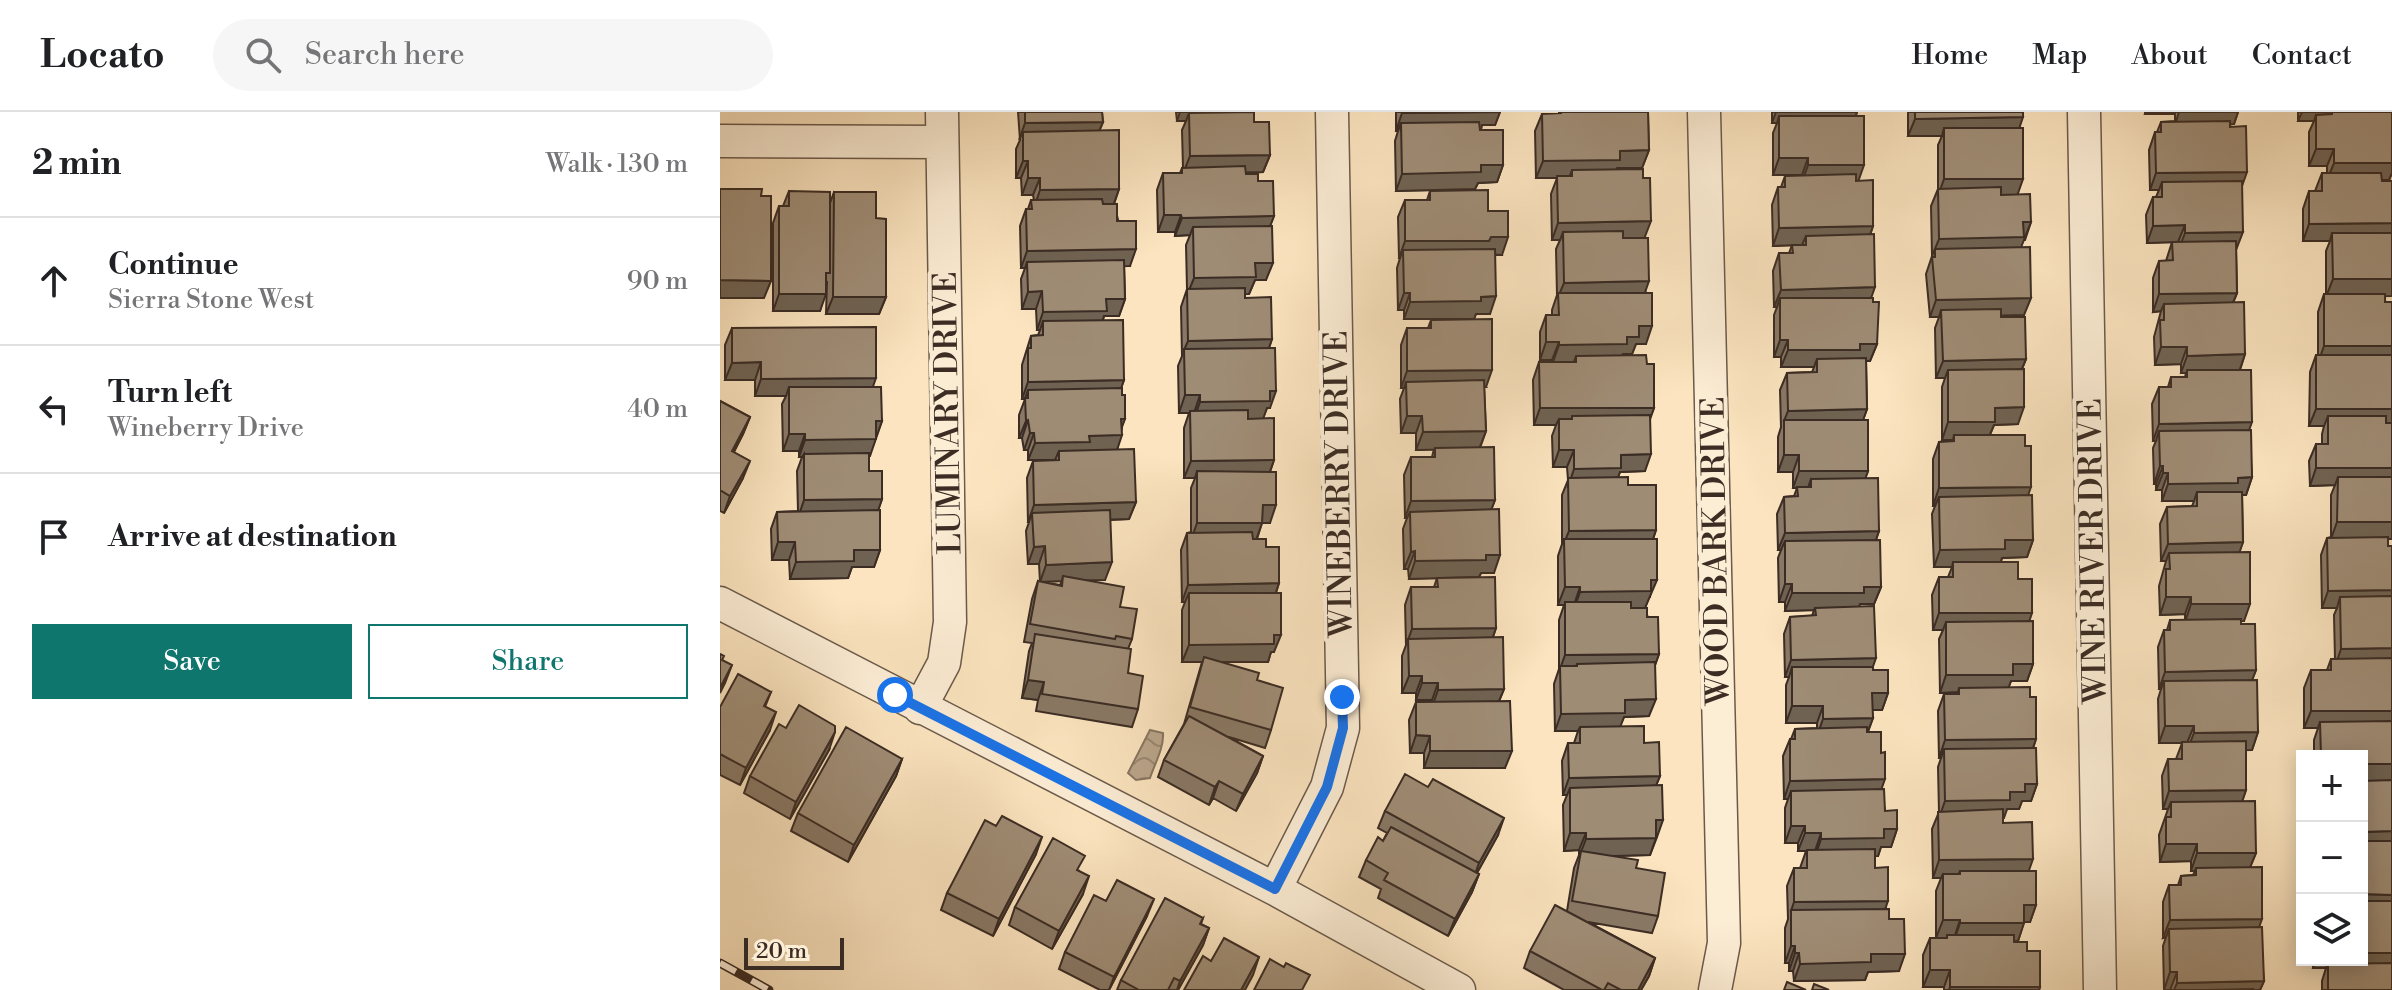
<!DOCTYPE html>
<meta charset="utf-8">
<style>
body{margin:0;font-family:"Libre Bodoni",serif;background:#f6f6f6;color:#202124}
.controls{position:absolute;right:24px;bottom:24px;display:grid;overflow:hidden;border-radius:0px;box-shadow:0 4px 20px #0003}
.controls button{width:72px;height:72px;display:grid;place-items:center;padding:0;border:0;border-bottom:2px solid #e0e0e0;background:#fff;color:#202124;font:40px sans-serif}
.scale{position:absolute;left:24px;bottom:20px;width:100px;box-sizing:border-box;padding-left:8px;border:4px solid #3b2c24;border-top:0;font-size:22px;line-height:28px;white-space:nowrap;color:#3b2c24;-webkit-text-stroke:6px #fcedd5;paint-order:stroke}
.stop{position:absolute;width:24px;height:24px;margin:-18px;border:6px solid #1a73e8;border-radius:50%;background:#fff}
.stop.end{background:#1a73e8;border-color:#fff;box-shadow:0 2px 8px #0008}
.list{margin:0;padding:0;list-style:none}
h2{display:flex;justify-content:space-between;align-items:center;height:104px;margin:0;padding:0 32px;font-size:34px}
h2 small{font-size:26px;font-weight:400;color:#757577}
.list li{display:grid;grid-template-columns:52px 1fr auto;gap:24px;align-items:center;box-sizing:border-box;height:128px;padding:0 32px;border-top:2px solid #e0e0e0}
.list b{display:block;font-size:30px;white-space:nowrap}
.list p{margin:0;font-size:26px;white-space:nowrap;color:#757577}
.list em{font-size:26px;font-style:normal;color:#757577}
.actions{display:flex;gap:16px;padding:24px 32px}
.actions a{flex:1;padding:18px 0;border:2px solid #0f766e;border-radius:0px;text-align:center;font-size:28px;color:#0f766e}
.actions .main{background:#0f766e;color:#fff}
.icon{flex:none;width:44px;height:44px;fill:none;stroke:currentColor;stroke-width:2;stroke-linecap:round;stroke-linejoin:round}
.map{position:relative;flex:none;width:1672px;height:878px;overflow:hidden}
header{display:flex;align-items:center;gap:48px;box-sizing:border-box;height:112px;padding:0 40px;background:#fff;border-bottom:2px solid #e0e0e0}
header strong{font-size:38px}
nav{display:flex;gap:44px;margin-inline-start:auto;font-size:28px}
.search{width:560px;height:72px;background:#f6f6f6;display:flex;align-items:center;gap:20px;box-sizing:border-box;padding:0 28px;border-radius:44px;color:#757577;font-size:30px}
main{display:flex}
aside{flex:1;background:#fff}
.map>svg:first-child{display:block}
</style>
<header>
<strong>Locato</strong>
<div class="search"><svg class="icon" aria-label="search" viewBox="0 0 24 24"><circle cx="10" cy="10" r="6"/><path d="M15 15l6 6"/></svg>Search here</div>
<nav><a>Home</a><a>Map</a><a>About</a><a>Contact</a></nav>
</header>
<main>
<aside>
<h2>2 min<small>Walk · 130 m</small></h2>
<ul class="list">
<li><svg class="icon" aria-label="ahead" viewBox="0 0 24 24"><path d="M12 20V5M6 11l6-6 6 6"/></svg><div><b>Continue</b><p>Sierra Stone West</p></div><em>90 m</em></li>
<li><svg class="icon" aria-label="left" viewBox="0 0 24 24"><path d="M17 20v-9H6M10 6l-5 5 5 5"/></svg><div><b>Turn left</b><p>Wineberry Drive</p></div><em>40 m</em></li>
<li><svg class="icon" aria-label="arrive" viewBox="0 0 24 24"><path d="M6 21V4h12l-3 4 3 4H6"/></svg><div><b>Arrive at destination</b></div></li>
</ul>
<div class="actions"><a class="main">Save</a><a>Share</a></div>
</aside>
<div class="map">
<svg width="1672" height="878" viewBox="0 0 1672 878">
<defs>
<pattern id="water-waves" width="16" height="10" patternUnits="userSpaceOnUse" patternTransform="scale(2)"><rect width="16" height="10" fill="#baa58a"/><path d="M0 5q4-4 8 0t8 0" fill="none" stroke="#988771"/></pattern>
</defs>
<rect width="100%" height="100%" fill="#fbe4bf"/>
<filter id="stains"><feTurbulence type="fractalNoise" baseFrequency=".0025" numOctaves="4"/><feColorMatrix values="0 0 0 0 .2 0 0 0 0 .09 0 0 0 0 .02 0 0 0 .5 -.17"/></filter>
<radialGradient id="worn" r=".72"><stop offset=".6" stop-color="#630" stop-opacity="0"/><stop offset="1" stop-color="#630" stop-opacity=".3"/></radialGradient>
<path fill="url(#water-waves)" stroke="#877561" stroke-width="2" d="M430 618 443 621C444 636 435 651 430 666L416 668 408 661Z"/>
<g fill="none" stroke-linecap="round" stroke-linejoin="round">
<g stroke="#6b5a4b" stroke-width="35">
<path id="street" d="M984 0 1004 831 995 878
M1364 0 1380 878
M0 29 222 30
M0 491 555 777 739 878
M200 596 224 551 230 510 222 0
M555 777 607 675 623 616 612 0"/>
</g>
<use href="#street" stroke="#fcedd5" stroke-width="32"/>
<g stroke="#3b2c24" stroke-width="9">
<path id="rail" d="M0 851 49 878"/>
</g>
<use href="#rail" stroke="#fcedd5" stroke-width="6" stroke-dasharray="18" stroke-linecap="butt"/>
</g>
<path fill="#897865" stroke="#3b2c24" stroke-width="2" fill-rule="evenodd" d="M298 0H382L383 10 379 19 399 77 394 92 410 154H404L405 187 399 204H384L383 208 404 268 401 276 402 316 397 338 416 390 409 407 390 408 385 468H367L400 495 412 527 408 537V561L418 597 412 615 316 599 318 588 302 586 309 539 312 531 304 530 312 487 318 469 320 470 319 452H308L306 419 309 410H308L307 366 313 349 335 348H308V338H304L302 326H299V303L305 287H302V253L311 224 318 223 320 218H317L316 197H302L301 167 305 156H301L300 114 306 97H308L311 88H314L313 83H302L301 66H296V37L300 28ZM342 469 340 473 322 470Z
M456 0H534V10L550 43 543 60 526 61V62L538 69 554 104 550 114 546 168H535L529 182H525V186L552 227 549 236 550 296H547L543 306 554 348 550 360V411H542L537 427 546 435 559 471 556 481 554 540H551L548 550H501L537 568 551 618 545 636 509 625 543 644 537 661 516 699 493 686 489 693 438 665 444 648 464 612 482 550H462V498L465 490H462L461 438 467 421 471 420V376L475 366H464V316L469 301H459L458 254 462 244 461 195 467 177 466 133 470 123 455 124V120H438L437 78 443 61H460L462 56H463L462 18 466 9H457Z
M676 0H780L775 13H762L760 18 783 53 777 70 758 71 755 77 676 79 675 29 678 19H676Z
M839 0H928L929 38 922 56 896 57 925 126 926 232H916L912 242H903V243L927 252 934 296 930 306 925 359 900 360 898 365 908 373 936 418 933 427 930 485H929L925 496 939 542 935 553 929 604 904 605 900 614 924 631 940 664 936 673 937 725 930 743 891 744 916 756 938 804 932 821 868 810 935 846 929 864 921 878H844L804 856 810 839 847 799 854 756 859 743V738L844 739 843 693 847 683H843L842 649 848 631H854L858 619H835L834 572 839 557V508L844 493H838V444L842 432V383L848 368 847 355H833L832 324 836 313H814L813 268 819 250H833L832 248H820V220L826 203H832V198L837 183 836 137 840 128H832L831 82 837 66H816L815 19 822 2 839 1Z
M1052 0H1137L1136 4 1138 69 1153 114 1150 123 1151 186 1157 232 1150 249H1146L1147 297 1143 308 1148 359 1145 366 1159 419 1156 428 1161 475 1154 492H1140L1139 494 1153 558 1168 581 1162 598H1152L1153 606 1148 620 1161 677 1165 699 1177 717 1171 735H1161L1158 744H1155V756L1169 807 1179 859 1148 860 1145 868 1074 869 1073 859H1069V851H1065V816L1068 807 1067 774 1074 756H1080L1086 739H1078V731H1065V696L1068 687H1064L1063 644 1070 627H1071L1075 617 1097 616V611H1066V573L1069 565H1065L1064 522 1070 505 1092 504 1094 498 1065 499V490H1059L1058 446 1061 438H1058L1057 402 1064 385 1074 384 1077 376H1073V360H1058V325L1061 315 1060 278 1067 261 1092 260 1094 255H1061V245H1054V203L1057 195H1054L1053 159 1059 141H1069L1072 133 1053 134 1052 93 1058 75H1061L1065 64 1082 63H1053V21L1057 11H1052Z
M1188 0H1303L1299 16 1297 82 1311 110 1305 128H1303L1300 135 1304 203 1281 204 1306 247 1302 257 1298 312 1274 313 1270 323 1308 384 1313 428 1307 445 1282 446 1281 450 1298 467 1309 509 1313 552 1307 569H1291L1288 576 1310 585 1316 627 1313 636 1317 672 1311 689H1302L1299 697H1287L1283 706V711L1309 759 1316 793 1310 810H1304L1298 829H1294V830L1307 839 1320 875 1319 878H1224V875H1203V843L1210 826H1216V779L1221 766H1213L1212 717 1219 700 1218 655 1221 646H1219L1218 599 1224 582H1237L1238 580 1220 581 1219 527 1223 518H1213L1212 483 1219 465H1228L1232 455H1214L1212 402 1215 394H1213V347L1219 330 1232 329 1233 328H1222V275L1225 266H1216L1215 216 1219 205H1210L1206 162 1212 144 1211 94 1218 77V33L1222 24H1188Z
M1425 0H1518L1514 12H1510L1522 73 1516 138 1517 181 1513 191 1525 242 1520 258 1529 318 1532 365 1526 383H1522L1523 430 1519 440 1524 509H1521V512L1536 558 1532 568 1538 620 1532 638H1526V678L1522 689 1536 741 1530 755 1539 815 1544 869 1540 878H1444L1443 834 1446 825 1443 826V790L1449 773H1458L1461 764 1473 763 1475 759H1471V749L1440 750 1439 723 1448 697H1443L1442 664 1448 647H1456L1462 631H1439L1438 587 1441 577H1439L1438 535 1444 518H1447L1450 508H1465V502L1440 503 1439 474 1446 449H1441L1440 412 1447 395 1472 394 1474 389H1442V378H1436V372H1434L1433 336 1436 329H1433L1432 292 1439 275H1448L1451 265H1465L1466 261H1461V252L1435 253 1434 225 1441 199 1433 200V166L1439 149H1446L1452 130 1427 131 1426 103 1433 85H1436L1439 78H1430L1429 38 1435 20H1437L1441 10 1455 9V2H1425Z
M1578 0H1672V61L1669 68 1665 184 1672 427H1668L1672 878H1602V869L1606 856H1593V848H1642V644H1594V628L1598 616H1584V576L1591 558H1607L1611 547H1615L1614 503 1617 496H1602L1601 443 1607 426 1611 425V383L1615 373 1590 374 1589 349 1596 332H1602V322L1604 314H1589L1590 260 1596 243H1598V200L1604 182H1606V139L1610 129H1583V97L1589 79H1595L1602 61H1607V54H1589V20L1594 9H1578Z
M69 79 110 91 114 80 156 106 166 185 159 202H106L107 169 100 199H53V111L59 94H63Z
M710 79 768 99 782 143H775L770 202H756L754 207H684V198H678L677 156 680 146H679L678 105 685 88H707Z
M711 208 766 275H764L766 319 760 336 775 388 771 398 774 461H761L759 465 776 516 773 525 784 577 779 589 785 656H704V641H690L689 608 696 590H712V588H696V581H682V544L686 533 685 493 691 475H714L717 466 689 467 688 457H684L683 417 687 406H685L684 363 691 345H712L714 337 696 338V321H681L680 287 684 276H681V233L687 216H708Z
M12 216 153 275 162 309 149 344V359L162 387 158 398 160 438 154 455H132L128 466 70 467 69 448H52L51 417 57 400 78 399 77 359 82 345H79V339H63L62 292 66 284H35V268H5V233Z
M0 289 30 305 23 322 14 340 23 366 4 401 0 399Z
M51 580 45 595 50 618 20 673 0 663V595Z
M109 638 70 707 24 681 30 664Z
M182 647 176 664 128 750 71 719 78 701Z
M665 699 778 723 757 761 759 762 752 780 728 824 658 786 661 777 639 765 646 748 663 729 667 721 658 716Z
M276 714 316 742 273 824 221 798 227 781Z
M359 759 363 782 332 837 289 813 295 795Z
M386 789 427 804 389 878H380L339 857 345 840Z
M483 806 481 812 489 816 483 833 458 878H397L401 868Z"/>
<path fill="#6f6252" stroke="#3b2c24" stroke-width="2" d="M460 0H518L469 1 466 9H457Z
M780 0 775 13H762L761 18 681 19V11L678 19H676L682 1Z
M1056 0H1137L1133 10 1059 4 1057 11H1052Z
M1426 0H1455V2H1425Z
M1459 0H1518L1514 12 1455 13Z
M1582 0H1672L1609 9 1596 3 1594 9H1578Z
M1303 5 1297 23 1224 16 1222 24H1188L1195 7Z
M383 10 376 27 303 20 299 28 305 11Z
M1596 37H1614L1607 54H1589Z
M929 38 922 56H897L893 65 852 58 849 66H816L823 49 900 39Z
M550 43 543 60 463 62 470 44Z
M1059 46H1088L1082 63H1053Z
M303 49H308L301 66H296Z
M1614 51H1672V61L1669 68H1607Z
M761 53H783L777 70 758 71 755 77 676 79 682 62Z
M1088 53H1144L1138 70H1082Z
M1527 60 1521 77 1442 70 1439 78H1430L1436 61Z
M308 66H320L313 83H302Z
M1224 67H1303L1297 84H1218Z
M399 77 393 94 314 96 320 78Z
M444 103H461L455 120H438Z
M554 104 547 122 473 115 470 123 455 124 462 106Z
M931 109 924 127 843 128V120L840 128H832L838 111Z
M1303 110H1311L1298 143 1215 137 1212 144 1219 127Z
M1672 111V128L1612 121 1610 129H1583L1589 112Z
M1465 113 1458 130 1427 131 1433 114Z
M1153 114 1147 132 1086 124 1082 133 1053 134 1059 116Z
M1523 120 1516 138 1458 139 1465 121Z
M771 125H788L782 143 683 138 680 146H679L685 129Z
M416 137 410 154 307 156V150L305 156H301L307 139Z
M535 151H553L546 168H535L529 182 467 183 474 166Z
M1613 167H1672V184L1606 185Z
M0 168 51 169 44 186H0Z
M929 169 923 186 838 185 844 171Z
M1155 175 1149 192 1060 186 1057 195H1054L1061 178Z
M322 179 316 197H302L308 180Z
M684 181H690L684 198H678Z
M1517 181 1510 198 1444 192 1441 199 1433 200 1439 182Z
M59 182H106L100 199H53Z
M776 184 770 202H756L754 207H684L690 190Z
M113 185H166L159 202H106Z
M1311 186 1304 203 1221 205V198L1219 205H1210L1216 188Z
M386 187H405L399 204H384L380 216 323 209 320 218H317L323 200Z
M919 214H932L926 232H916L912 242H903L901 250 856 244 854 250H833L839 233 907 225Z
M552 227 546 244 464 238 468 229Z
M1060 228H1068L1061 245H1054Z
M826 230H839L832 248H820Z
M1140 232H1157L1150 249 1097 247 1094 255H1061L1068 238Z
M1604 234H1672V251H1598Z
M1441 235H1467L1461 252 1435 253Z
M1525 242 1519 260 1461 261 1467 244Z
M1306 247 1299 264 1228 258 1225 266H1216L1223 249Z
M41 250 35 268H5L12 251Z
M772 258 766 275 686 276V270L684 276H681L687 259Z
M156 266 150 283 69 275 66 284H35L41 267Z
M404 268 398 285 308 278 305 287H302L308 270Z
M550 279H556L550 296H547L543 307H474L480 290Z
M465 283H480L474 301H459Z
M1304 295 1298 312 1274 313 1268 327 1234 323 1233 328H1222L1228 310 1275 296Z
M820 296H934L928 313H849L839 307 836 313H814Z
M1147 297 1141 314 1064 309 1068 299Z
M1596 297H1672V314L1608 304 1604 314H1589Z
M687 304H702L696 321H681Z
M30 305 23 322 5 356 12 339Z
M401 307H405L399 323H402L396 341 339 339 335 348H308L315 331 369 324Z
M308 308 302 326H299L306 309Z
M156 309H162L150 344 84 345V342L82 345H79L85 328Z
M1532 310 1526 327 1439 319 1436 329H1433L1439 312Z
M766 319 759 337 696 338 703 320Z
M310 321H314L308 338H304Z
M69 322H85L79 339H63Z
M839 338H854L847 355H833Z
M931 342 925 359 900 360 895 374 848 375 854 357 901 343Z
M1064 343H1079L1073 360H1058Z
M554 348 548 365 477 359 475 366H464L471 349Z
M30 349 23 366 4 401 10 384Z
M1440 354H1443L1436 372H1434Z
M1596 356H1672V373L1618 365 1615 373 1590 374Z
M1079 359H1148L1142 376 1091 367 1088 376H1073Z
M1443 361H1448L1442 378H1436Z
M1532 365 1526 383H1514L1477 380 1474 389H1442L1448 372Z
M1311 375 1305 392 1219 385 1215 394H1213L1219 376Z
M162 387 156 405 78 406 84 388Z
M775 388 768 406 690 400 687 406H685L691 389Z
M416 390 409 407 313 410 312 401 309 410H308L314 393Z
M543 393H556L550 411H537Z
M1617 410H1672V427H1611Z
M477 411H542L536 428H471Z
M936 418 930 436 844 431 849 419Z
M1159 419 1153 436 1065 429 1061 438H1058L1065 421Z
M1285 428H1313L1307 445 1282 446 1279 454 1233 450 1232 455H1214L1220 438Z
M58 430H75L69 448H52Z
M1523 430 1517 448 1449 441 1446 449H1441L1448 432Z
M325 434 319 452H308L314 435Z
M134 438H160L154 455H132L128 466 70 467 76 450Z
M695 439 688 457H684L691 440Z
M766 443H780L774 461H761L759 465 689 467 695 449Z
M392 450 385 468 343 469V464L342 469 320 470 326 453Z
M931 468H937L925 496 854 497 860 480Z
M559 471 553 489 469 481 465 490H462L468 473Z
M1065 472H1072L1065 490H1059Z
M845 475H860L854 493H838Z
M1144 475H1161L1154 492H1140L1138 498 1095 496 1094 498 1065 499 1072 481Z
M1672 478V495L1620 485 1617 496H1602L1608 479Z
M1446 485H1471L1465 502 1440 503Z
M1471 492H1530L1524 509 1465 510Z
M1219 501H1312L1306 519 1226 510 1223 518H1213Z
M776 516 770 533 688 528 692 517Z
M554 523H561L554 540H551L548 550H462L469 533Z
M1672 536V554L1615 555 1621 537Z
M939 542 933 559 857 552 854 560 840 557 845 543Z
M1156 546 1150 563 1072 555 1069 565H1065L1071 548Z
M1293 552H1313L1307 569H1291L1287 580 1239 576 1238 580 1220 581 1226 563Z
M12 553 5 571 0 581V576Z
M1536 558 1529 576 1444 569 1441 577H1439L1445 560Z
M689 564H702L696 581H682Z
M308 568 324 570 318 588 302 586Z
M702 571H718L712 588H696Z
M784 577 777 594 712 595 718 578Z
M1152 581H1168L1162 598H1146Z
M936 587 929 604 904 605 899 618 860 615 858 619H835L841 602 905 588Z
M1072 594H1103L1097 611H1066Z
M1591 599H1672V616L1600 610 1598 616H1584Z
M56 600 50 618 20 673 26 656Z
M1153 606 1146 624H1097L1103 607Z
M1445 614H1474L1467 631H1439Z
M115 620 109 638 70 707 76 690Z
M1538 620 1532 638 1467 639 1474 621Z
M696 623 710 624 704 641H690Z
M1316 627 1310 645 1224 637 1221 646H1219L1225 628Z
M710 639H792L785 656H704Z
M543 644 537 661 516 699 523 682Z
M182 647 176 664 128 750 134 733Z
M1642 652H1672V669L1642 670Z
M940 664 933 681 850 676 847 683H843L849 666Z
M1165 667 1159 684 1071 679 1068 687H1064L1070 669Z
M499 669 493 686 489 693 495 675Z
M1305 672H1317L1311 689H1302L1299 697H1287L1284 706H1219L1225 689 1290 680Z
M1526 678 1520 696 1451 690 1448 697H1443L1449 679Z
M784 706 778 723 753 768 759 751Z
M936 708H943L937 725H929Z
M1071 714H1085L1078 731H1065Z
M1164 717H1177L1171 735H1161L1158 744 1095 745 1101 727Z
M1672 719V737H1642V720Z
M850 721H866L859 738 844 739Z
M1085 721H1101L1095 739H1078Z
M322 725 316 742 273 824 279 807Z
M936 726 930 743 859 745 866 727Z
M1446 732H1477L1471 749 1440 750Z
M1477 741H1536L1529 758 1476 756 1475 759H1471Z
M1313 747 1307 764 1240 759 1237 765 1223 762 1221 766H1213L1219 748Z
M759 762 752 780 728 824 735 807Z
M369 764 363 782 332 837 339 819Z
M1642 782 1672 783V800H1642Z
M434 787 427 804 389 878 394 865Z
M1168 789 1162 806 1071 799 1074 790Z
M1304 793H1316L1310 810H1298Z
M1542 807 1536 824 1449 817 1446 825 1443 826 1450 808Z
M1223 808H1240L1234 826H1216Z
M1240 811H1304L1298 829H1234Z
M489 816 483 833 458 878H457L460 869Z
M1071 834H1075L1069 851H1065Z
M1075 841H1079L1073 859H1069Z
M1642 841H1672V858L1611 859 1615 848H1642Z
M1151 842H1185L1179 859 1148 860 1145 868 1074 869 1080 852Z
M539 845 533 863 525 878H521Z
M935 846 929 864 921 878H918Z
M1596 848H1614L1611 856 1608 852 1606 856H1593Z
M1210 858H1230L1224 875H1203Z
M1450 860H1457L1450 878H1444Z
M1544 869 1540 878H1454L1457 871Z
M1230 875H1320L1319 878H1229Z"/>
<path fill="#9f8c75" stroke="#3b2c24" stroke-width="2" d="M305 0H382L383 10 305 11Z
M534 0V10H549L550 43 470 44 469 1Z
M682 0H767L682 1Z
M841 0H928L929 38 900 39V48L823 49 822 2 841 1Z
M1195 0H1303V5L1195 7Z
M1612 0H1672V51H1614V37H1596V3L1612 2Z
M1059 4H1144V53H1088V46H1059Z
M1510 9V15L1526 14 1527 60 1436 61 1435 20H1441V10Z
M759 10 760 18H783V53H761V60L682 62 681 11Z
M1224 16H1303V67H1224Z
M399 18V77L320 78V66H308V49H303V20Z
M525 54 526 62H538V69H553L554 104 462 106 461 103H444L443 61H462V56Z
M923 57V66H930L931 109 838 111 837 64H852V58Z
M1602 61H1661L1662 69H1672V111L1589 112V79H1602Z
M1136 62V69L1153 68V114L1059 116 1058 75H1065V64Z
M1522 69 1523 120 1465 121V113L1433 114V85H1442V70Z
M1281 75V83L1310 82 1311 110H1303L1304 125 1219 127 1218 77Z
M0 77H42L41 84H51V169L0 168Z
M768 78V99H788V125H771L769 129H685V88H710V79Z
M69 79 110 80V161H106V182H59V94H69Z
M114 80H156V106L166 107V185H113Z
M382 87 383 92H397V109H416V137L307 139 306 97H312L311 88Z
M552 114 553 151H535L536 165 474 166 473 115Z
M903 119V126H928L929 169 844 171 843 120Z
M1612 121H1672V167H1613Z
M1154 122 1155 175 1061 178 1059 141H1073L1072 133H1086V124Z
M1516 129 1517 181 1439 182V149L1453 148 1452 130Z
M1310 135 1311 186 1216 188 1212 145H1215V137Z
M775 137 776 184 761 185V189L690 190V181H684L683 138Z
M404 148 405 187H386L387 199 323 200 322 179 308 180 307 150Z
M525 176V186L551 185 552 227 468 229 467 177Z
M838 181H932V214H919V225H907V232L839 233V230H826V203H839Z
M1604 182H1665V190H1672V234H1604Z
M1060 186H1153V190H1159L1157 232H1140V238H1068V228H1060Z
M1524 190 1525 242 1467 244V235H1441L1440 208H1444V192Z
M1281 197V205H1305L1306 247 1223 249 1221 198Z
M772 207V258L687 259V216H711V208Z
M403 208 404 268 308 270V236H311V224L323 223V209Z
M156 215V266L41 267V250L12 251V216Z
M555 236 556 279H550V289L480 290V283H465L464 237Z
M926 243 927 252H934V296H820L819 250H856V244Z
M1596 243H1672V297H1596Z
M1146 246 1147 297 1068 299 1067 261 1097 260V247Z
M1304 257V295L1275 296V310H1228V258Z
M1467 258H1531L1532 310 1439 312V275H1451V265H1467Z
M764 268 766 319 703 320 702 304H687L686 270Z
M69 275H161L162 309H156V327L85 328V322H69Z
M402 276V283H405V307H401L402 323 369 324 370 330 315 331 314 321H310L308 308 306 309 305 286H308V278Z
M0 289 30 305 12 339 30 349 10 384 0 378Z
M528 298V307L554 306V348L471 349 470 299Z
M930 303 931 342 901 343V356L854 357V338H839V307H852V304Z
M1608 304H1666V311H1672V356H1596V332H1608Z
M1064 308H1148V359H1079V343H1064Z
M1531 318 1532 365 1518 366V371L1448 372V361H1443V354H1440L1439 319Z
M1234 323H1305V334H1311V375L1219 376V330L1234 329Z
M774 335 775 388 691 389V345H715V336Z
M414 337 416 390 314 393 313 349 339 348V339Z
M149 341V359H162V387L84 388V342Z
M477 359 556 360V393H543L542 411H477Z
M908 365V373H936V418L849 419 848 366Z
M1618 365H1672V410H1617Z
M1158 366 1159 419 1065 421 1064 385 1078 384 1077 375H1091V367Z
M1477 380H1522L1523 430 1448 432 1447 395 1477 394Z
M1312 383 1313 428H1285V437L1220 438 1219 385Z
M779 397 780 443H766V448L695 449V439L691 440 690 400Z
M160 398V438H134V449L76 450 75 430H58L57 400Z
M390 398 392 450 326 453 325 434 314 435 312 401Z
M532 420 533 427H546V435H559V471L468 473 467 421Z
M1668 425V434H1672V478L1608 479 1607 426Z
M844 427H937V468H931V479L860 480V475H845Z
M1160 428 1161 475H1144V481H1072V472H1065V429Z
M1530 440V492H1471V485H1446V457H1450L1449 441Z
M1233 450H1298V467H1312V501H1219V465H1233Z
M343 464 404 475 400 495 417 497 412 527 396 524 395 527 310 512 318 469 342 474Z
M775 465 776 516 692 517 691 475H718L717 466Z
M469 481H561V523H554V532L469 533Z
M1672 484V536L1621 537 1620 485Z
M845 490H911V496H927V505H938L939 542 845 543Z
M1154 494 1156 546 1071 548 1070 505 1096 503 1095 496Z
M1521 507V512H1535L1536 558 1445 560 1444 518H1450V508Z
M1313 509V552H1293V563H1226V510Z
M315 522 411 537 408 561 423 564 418 597 322 582 324 570 308 568Z
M783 525 784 577 718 578V571H702V564H689L688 527Z
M0 542 4 544 2 548 12 553 0 576Z
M484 545 539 561 537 568 563 576 551 618 470 595Z
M1672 546V599H1591V558H1611V547Z
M935 550 936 587 905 588V601L841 602 840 554H857V552Z
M1072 555H1153V558H1168V581H1152L1153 606 1103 607V594H1072Z
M18 562 51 580 44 594 56 600 26 656 0 642V595Z
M1537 568 1538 620 1474 621V614H1445L1444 569Z
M1310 575V585H1316V627L1225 628 1224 582H1239V576Z
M790 589 792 639H710V624L696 623V590Z
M79 593 115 614V620L76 690 30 664 59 612 66 616Z
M469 604 543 644 523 682 499 669 495 675 444 648Z
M1672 609V652H1642V644H1601L1600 610Z
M924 614V631L939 630 940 664 849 666 848 631H860V615Z
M126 615 182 647 134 733 78 701Z
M1147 615V620H1161V641L1165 640V667L1070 669V627H1075V617Z
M1526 629V678L1449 679 1448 647H1462V630Z
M1316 636 1317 672H1305V680H1290V688L1225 689 1224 637Z
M685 662 708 675 713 667 784 706 759 751 665 699Z
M1672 668V719L1642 720V669Z
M942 673 943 708H936V726L866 727V721H850V676Z
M1164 677 1165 699 1177 698V717H1164V726L1101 727V721H1085V714H1071V679Z
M1535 689 1536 741H1477V732H1446V705H1451V690Z
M1283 697V711L1312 710 1313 747 1219 748 1218 700Z
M282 704 322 725 279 807 227 781 265 708 276 714Z
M671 715 759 762 735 807 664 768 668 761 646 748 658 725 663 729Z
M333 726 365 744 357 758 369 764 339 819 295 795Z
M1642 729H1672V783L1642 782Z
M1155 737V756L1168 755V789L1074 790V756H1087V738Z
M861 739 918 748 916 756 945 761 938 804 852 789Z
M1542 755V807L1450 808 1449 773H1461V764L1476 763V756Z
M1240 759H1316V793H1304V811H1240V808H1223V762H1240Z
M397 768 434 787 394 865 345 840 374 783 386 789Z
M445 786 483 806 480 812 489 816 460 869 454 866 448 878H419L401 868Z
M1642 789H1672V841H1642Z
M835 793 935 846 918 878H901L888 871 884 878H882L810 839Z
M1169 797V807H1184L1185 842H1151V850L1080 852 1079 841H1075V834H1071V798Z
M1542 815 1544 869 1457 871V860H1450L1449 817Z
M1227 823H1294V830H1307V839H1320V875H1230V858H1210V826H1227Z
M504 826 539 845 521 878H464L483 844 491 849Z
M550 847 564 855 566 851 590 863 582 878H534Z
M1672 851V878H1608V852Z
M1067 870 1086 878H1064Z
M1094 872 1109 878H1092Z
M1533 877V878H1486Z"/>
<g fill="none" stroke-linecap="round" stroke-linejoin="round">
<path stroke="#1a73e8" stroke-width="10" d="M175 583 555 777 607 675 623 616 622 585"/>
</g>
<g text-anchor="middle" stroke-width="8" stroke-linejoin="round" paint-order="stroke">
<g font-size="32" fill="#3b2c24" stroke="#fcedd5">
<text transform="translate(227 301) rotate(-91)" y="11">LUMINARY DRIVE</text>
<text transform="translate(618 372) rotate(-91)" y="11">WINEBERRY DRIVE</text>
<text transform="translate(995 439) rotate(-91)" y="11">WOOD BARK DRIVE</text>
<text transform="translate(1372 439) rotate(-91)" y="11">WINE RIVER DRIVE</text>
</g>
</g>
<rect width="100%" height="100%" filter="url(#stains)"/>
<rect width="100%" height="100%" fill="url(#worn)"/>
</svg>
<div class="controls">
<button>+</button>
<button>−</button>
<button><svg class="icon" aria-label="layers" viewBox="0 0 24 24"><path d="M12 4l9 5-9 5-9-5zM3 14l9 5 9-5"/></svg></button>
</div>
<div class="scale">20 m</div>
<div class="stop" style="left:175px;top:583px"></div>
<div class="stop end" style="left:622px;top:585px"></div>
</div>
</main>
